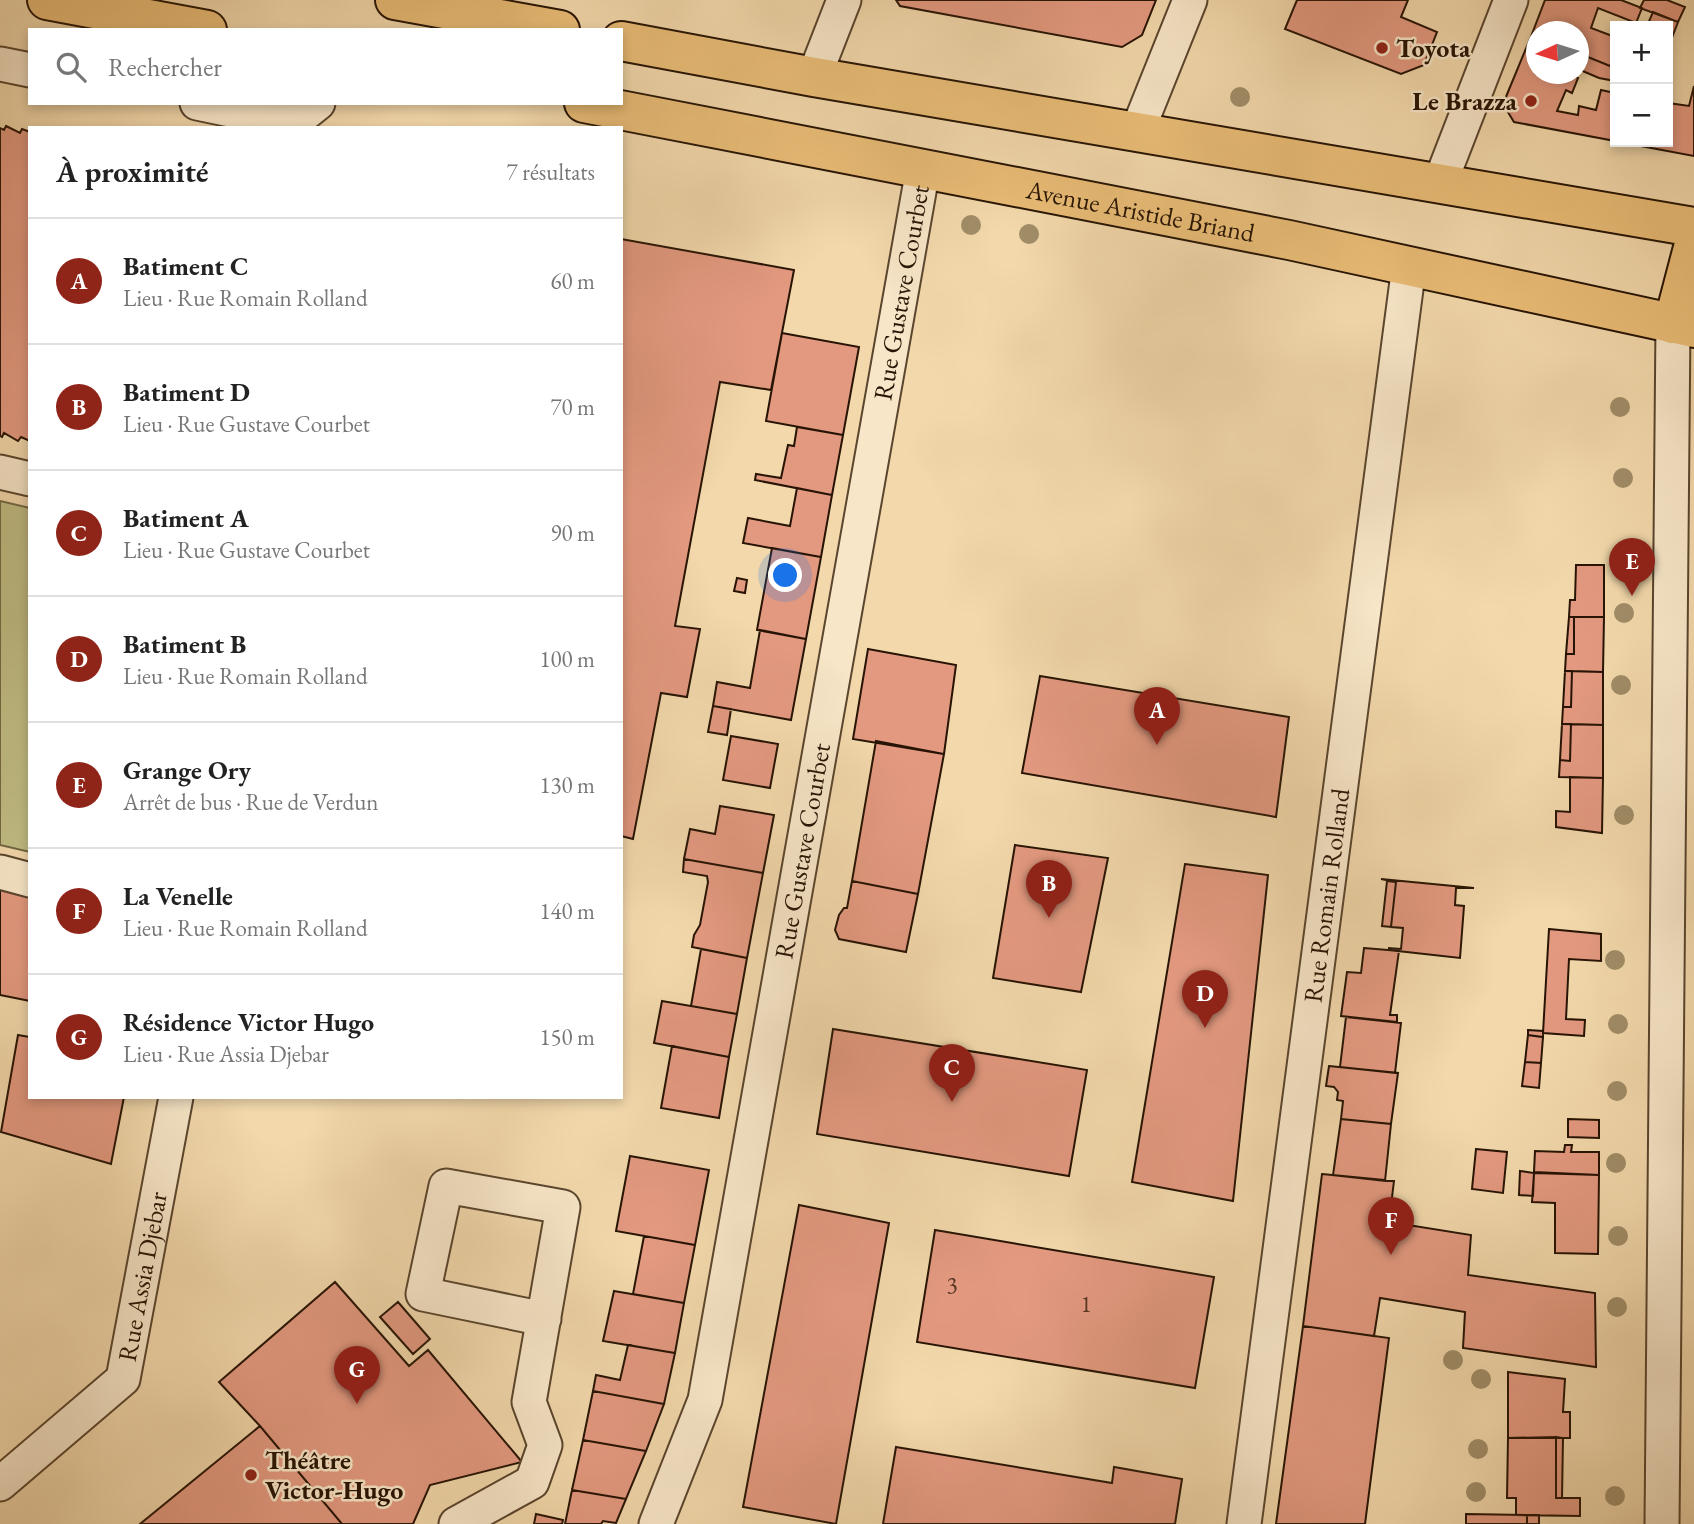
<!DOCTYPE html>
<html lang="fr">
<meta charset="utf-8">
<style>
body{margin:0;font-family:"EB Garamond",serif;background:#f2f2f2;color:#222}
.controls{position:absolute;right:21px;top:21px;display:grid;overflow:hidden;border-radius:0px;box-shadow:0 4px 10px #0003}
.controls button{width:63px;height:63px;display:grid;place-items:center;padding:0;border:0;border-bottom:2px solid #e0e0e0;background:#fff;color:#222;font:35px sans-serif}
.compass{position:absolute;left:1526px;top:21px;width:63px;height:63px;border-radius:50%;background:#fff;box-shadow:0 4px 10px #0003;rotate:266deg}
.you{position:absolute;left:786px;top:576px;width:24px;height:24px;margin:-18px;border:5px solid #fff;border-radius:50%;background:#1a73e8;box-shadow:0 0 0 10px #1a73e833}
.badge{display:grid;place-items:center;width:46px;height:46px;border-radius:50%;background:#8f2418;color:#fff;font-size:23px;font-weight:700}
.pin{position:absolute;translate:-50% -58px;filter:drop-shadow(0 2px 4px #0008)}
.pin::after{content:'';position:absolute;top:37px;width:24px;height:21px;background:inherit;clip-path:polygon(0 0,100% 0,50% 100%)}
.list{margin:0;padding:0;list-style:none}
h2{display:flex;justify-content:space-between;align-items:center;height:91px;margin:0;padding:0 28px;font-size:30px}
h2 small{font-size:23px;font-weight:400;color:#767676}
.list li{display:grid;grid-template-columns:46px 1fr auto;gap:21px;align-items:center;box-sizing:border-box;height:126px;padding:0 28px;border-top:2px solid #e0e0e0}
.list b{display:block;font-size:26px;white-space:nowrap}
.list p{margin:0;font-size:23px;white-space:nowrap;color:#767676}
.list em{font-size:23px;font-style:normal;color:#767676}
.icon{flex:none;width:38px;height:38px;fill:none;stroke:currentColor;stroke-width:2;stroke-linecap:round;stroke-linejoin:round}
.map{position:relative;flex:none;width:1694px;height:1524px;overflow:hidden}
.search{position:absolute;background:#fff;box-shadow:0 4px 10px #0003;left:28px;top:28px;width:595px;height:77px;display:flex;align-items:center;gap:18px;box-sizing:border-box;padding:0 24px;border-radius:0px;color:#767676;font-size:26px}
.panel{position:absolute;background:#fff;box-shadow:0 4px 10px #0003;left:28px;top:126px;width:595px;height:973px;border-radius:0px}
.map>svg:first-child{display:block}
</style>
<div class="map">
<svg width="1694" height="1524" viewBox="0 0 1694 1524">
<rect width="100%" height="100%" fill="#f2d8ab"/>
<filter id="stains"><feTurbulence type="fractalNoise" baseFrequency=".00286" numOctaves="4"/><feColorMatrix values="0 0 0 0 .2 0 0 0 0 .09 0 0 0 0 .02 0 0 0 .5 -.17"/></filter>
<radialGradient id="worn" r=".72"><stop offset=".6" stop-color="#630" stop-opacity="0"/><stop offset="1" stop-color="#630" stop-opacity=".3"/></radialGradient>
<path fill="#c0bd84" stroke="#746844" stroke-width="2" d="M0 501 30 508V852L0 845Z"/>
<path fill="#e39980" stroke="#271404" stroke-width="2" d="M896 0H1156L1142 35 1122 47 900 6Z
M1297 0H1408L1401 17 1437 32 1424 65 1401 74 1285 29Z
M1545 0H1621L1642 8 1636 23 1598 8 1591 28 1615 37V68L1578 53V32H1536V36L1532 34Z
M1644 0H1667L1685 7 1678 22 1640 8Z
M1653 12 1678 22 1668 48V26H1647Z
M1532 34 1536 36V74H1572L1571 75 1578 78 1572 93 1566 90 1557 111 1578 115 1579 106 1596 110 1601 90 1615 93V141L1514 122 1503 104Z
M1578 53 1615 68V81L1599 78 1578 69Z
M1694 86V156L1630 144 1631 142H1668V103L1689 106Z
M6 126 20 133 22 129 30 132V441L21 437 18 441 4 433 2 437 0 436V128L4 130Z
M621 239 794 270 771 390 720 382 675 626 700 629 687 697 661 693 633 839 621 836Z
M782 333 859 347 843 435 766 421Z
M797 427 843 435 832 495 755 480 756 474 781 478 788 445 794 446Z
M797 488 832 495 821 557 743 543 748 518 790 526Z
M772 548 821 557 806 639 757 630Z
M1576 565H1604V617H1569L1570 600H1575Z
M737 578 747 580 745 593 734 591Z
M1569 617H1574V654H1566Z
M1574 617H1604L1603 672 1565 671 1566 654H1574Z
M760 630 806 639 791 720 713 706 717 682 750 688Z
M868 649 956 665 944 754 853 739Z
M1565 671H1572L1571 707H1563Z
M1572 671 1603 672V725L1562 724 1563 707H1571Z
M1040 676 1289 717 1276 817 1022 773Z
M713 706 731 709 727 735 708 732Z
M1562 724H1571L1570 761 1560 760Z
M1571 724 1603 725V778L1559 777 1560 760 1570 761Z
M731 736 778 744 770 788 723 780Z
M876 741 944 754 918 894 852 881Z
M1570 777 1603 778 1602 833 1556 827V811L1570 812Z
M720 806 774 815 763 873 684 859 690 829 715 834Z
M1015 845 1108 858 1081 992 993 978Z
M684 859 763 873 747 958 692 947 694 935 700 925 708 882 707 876 683 872Z
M1185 864 1268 875 1233 1201 1132 1182Z
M1381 879 1474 888H1456L1455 905 1464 906 1460 958 1389 950V948L1401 949 1403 928 1391 927 1396 882Z
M852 881 918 894 906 952 839 939 835 930 839 915 844 908H847Z
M1387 881 1396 882 1391 927 1382 926Z
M0 887 30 895V1001L0 995Z
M1549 929 1601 934V961L1569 959 1566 1019 1585 1020 1584 1036 1543 1033Z
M1364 948 1399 951 1390 1015H1397V1022L1341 1016 1347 972 1361 973Z
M701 949 747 958 737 1014 691 1006Z
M662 1001 737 1014 729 1057 654 1043Z
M1346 1017 1401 1023 1395 1073 1340 1067Z
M833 1029 1087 1070 1069 1176 817 1134Z
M1528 1030 1543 1031V1037L1528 1035Z
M18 1035 30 1037V1097H124L111 1164 1 1132Z
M1528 1035 1543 1037 1541 1063 1525 1062Z
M672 1046 729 1057 719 1118 661 1108Z
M1525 1062 1541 1063 1539 1088 1522 1086Z
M1329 1066 1398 1073 1391 1124 1341 1119 1343 1101 1337 1100 1338 1092 1334 1087 1326 1086Z
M1341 1119 1391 1124 1385 1181 1333 1175Z
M1568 1119 1599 1120V1138L1568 1137Z
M1565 1145H1572L1571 1152H1599V1175L1534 1172 1535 1151 1564 1152Z
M1476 1149 1507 1152 1503 1193 1472 1189Z
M630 1156 709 1170 695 1245 616 1231Z
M1520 1171 1534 1173 1533 1196 1519 1195Z
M1534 1173 1599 1175 1598 1254 1555 1253V1203L1532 1202Z
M1322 1174 1394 1181 1389 1222 1471 1235 1468 1275 1595 1293 1596 1367 1463 1348 1465 1312 1380 1298 1374 1336 1303 1326Z
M799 1205 889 1223 836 1524 743 1507Z
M935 1230 1214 1277 1195 1388 917 1342Z
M644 1236 695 1245 684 1303 633 1294Z
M335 1282 409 1366 428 1350 522 1462 430 1485 413 1524H342L260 1426 219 1382Z
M614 1291 684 1303 675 1353 603 1341Z
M398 1302 430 1339 413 1354 380 1317Z
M1303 1326 1389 1338 1365 1524H1276Z
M628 1345 675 1353 664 1404 593 1391 596 1375 620 1380Z
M1508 1372 1565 1379 1563 1412H1570V1438H1508Z
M593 1391 664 1404 646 1451 583 1440Z
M260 1426 342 1524H140Z
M1556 1437V1498H1580V1516L1516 1515V1498H1507L1508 1438Z
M1556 1437 1563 1438 1562 1498H1556Z
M583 1440 646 1451 626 1499 572 1490Z
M896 1447 1112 1483 1114 1467 1182 1479 1175 1524H883Z
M572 1490 626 1499 616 1523 603 1521 601 1524H565Z
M536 1514 563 1520 562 1524H534Z
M1466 1514 1527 1515V1524H1466Z
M1527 1515H1539V1524H1527Z"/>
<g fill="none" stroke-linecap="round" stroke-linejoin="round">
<g stroke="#5a452e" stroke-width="37">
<g id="street">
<path d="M0 64 30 70"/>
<path d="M814 77 844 0"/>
<path d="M197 103 293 123 318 103"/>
<path d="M1137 132 1190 0"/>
<path d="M1440 183 1511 0"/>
<path d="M0 472 30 479"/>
<path d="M0 872 30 880"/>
<path id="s1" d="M0 1484 123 1379 176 1097"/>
<path d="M456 1524 532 1482 545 1445 529 1402 563 1207 446 1186 423 1294 544 1319"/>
<path id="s2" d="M656 1524 705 1400 923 169"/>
<path id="s3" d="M1244 1524 1409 266"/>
<path d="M1662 1524 1673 324"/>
</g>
</g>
<g stroke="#271404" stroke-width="42">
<g id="primary">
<path d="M47 0 207 30"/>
<path d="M395 0 560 30"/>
<path d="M621 41 814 77 1694 227"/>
<path id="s4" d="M584 103 1289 240 1694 328"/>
<path d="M1673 324 1694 244"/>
</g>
</g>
<use href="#street" stroke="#f7e6c8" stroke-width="33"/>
<use href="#primary" stroke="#e9bc76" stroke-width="38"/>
</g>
<g fill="#a08d68">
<circle cx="1240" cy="97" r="10"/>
<circle cx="971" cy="225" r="10"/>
<circle cx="1029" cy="234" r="10"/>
<circle cx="1620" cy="407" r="10"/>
<circle cx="1623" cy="478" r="10"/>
<circle cx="1624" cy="613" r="10"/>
<circle cx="1621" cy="685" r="10"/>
<circle cx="1624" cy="815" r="10"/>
<circle cx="1615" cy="960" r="10"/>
<circle cx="1618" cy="1024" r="10"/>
<circle cx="1617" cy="1091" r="10"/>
<circle cx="1616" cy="1163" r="10"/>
<circle cx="1618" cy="1236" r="10"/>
<circle cx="1617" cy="1307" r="10"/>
<circle cx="1453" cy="1360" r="10"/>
<circle cx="1481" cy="1379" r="10"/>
<circle cx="1478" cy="1449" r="10"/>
<circle cx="1476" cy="1492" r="10"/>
<circle cx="1615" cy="1496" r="10"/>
</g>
<g fill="#8f2418" stroke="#f7e6c8" stroke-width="2.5">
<circle cx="1382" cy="48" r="7"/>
<circle cx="1531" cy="101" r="7"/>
<circle cx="251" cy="1475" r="7"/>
</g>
<g text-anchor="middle" stroke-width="5" stroke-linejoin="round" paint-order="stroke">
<g font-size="23" fill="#563523">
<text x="952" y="1293">3</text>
<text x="1086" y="1312">1</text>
</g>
<g font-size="26" font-weight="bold" fill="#271404" stroke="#f7e6c8" text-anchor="start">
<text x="1396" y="57">Toyota</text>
<text x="1517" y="110" text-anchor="end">Le Brazza</text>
<text x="265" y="1469">Théâtre<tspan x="265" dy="30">Victor-Hugo</tspan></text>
</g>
<g font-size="26" fill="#271404" stroke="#f7e6c8">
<text dy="9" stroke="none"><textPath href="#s4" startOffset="567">Avenue Aristide Briand</textPath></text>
<text dy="9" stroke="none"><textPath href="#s2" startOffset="1258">Rue Gustave Courbet</textPath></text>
<text dy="9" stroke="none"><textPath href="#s2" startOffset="691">Rue Gustave Courbet</textPath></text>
<text dy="9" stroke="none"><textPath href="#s3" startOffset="634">Rue Romain Rolland</textPath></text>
<text dy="9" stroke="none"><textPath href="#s1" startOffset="266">Rue Assia Djebar</textPath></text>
</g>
</g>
<rect width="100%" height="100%" filter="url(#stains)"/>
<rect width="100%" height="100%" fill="url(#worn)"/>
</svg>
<div class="controls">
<button>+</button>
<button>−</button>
</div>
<svg class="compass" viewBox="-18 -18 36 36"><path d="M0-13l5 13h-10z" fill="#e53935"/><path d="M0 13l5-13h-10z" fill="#767676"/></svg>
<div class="you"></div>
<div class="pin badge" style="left:1157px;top:745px">A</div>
<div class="pin badge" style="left:1049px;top:918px">B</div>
<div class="pin badge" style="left:952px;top:1102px">C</div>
<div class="pin badge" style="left:1205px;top:1028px">D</div>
<div class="pin badge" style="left:1632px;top:596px">E</div>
<div class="pin badge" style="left:1391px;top:1255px">F</div>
<div class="pin badge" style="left:357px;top:1404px">G</div>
<div class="search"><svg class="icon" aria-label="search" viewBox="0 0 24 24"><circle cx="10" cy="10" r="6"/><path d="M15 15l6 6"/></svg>Rechercher</div>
<section class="panel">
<h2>À proximité<small>7 résultats</small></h2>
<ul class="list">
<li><span class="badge">A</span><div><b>Batiment C</b><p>Lieu · Rue Romain Rolland</p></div><em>60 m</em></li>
<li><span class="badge">B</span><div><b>Batiment D</b><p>Lieu · Rue Gustave Courbet</p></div><em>70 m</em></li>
<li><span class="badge">C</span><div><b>Batiment A</b><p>Lieu · Rue Gustave Courbet</p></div><em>90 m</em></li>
<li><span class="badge">D</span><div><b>Batiment B</b><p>Lieu · Rue Romain Rolland</p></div><em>100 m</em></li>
<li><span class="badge">E</span><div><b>Grange Ory</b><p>Arrêt de bus · Rue de Verdun</p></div><em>130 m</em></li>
<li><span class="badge">F</span><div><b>La Venelle</b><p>Lieu · Rue Romain Rolland</p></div><em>140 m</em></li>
<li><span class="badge">G</span><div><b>Résidence Victor Hugo</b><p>Lieu · Rue Assia Djebar</p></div><em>150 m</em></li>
</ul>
</section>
</div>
